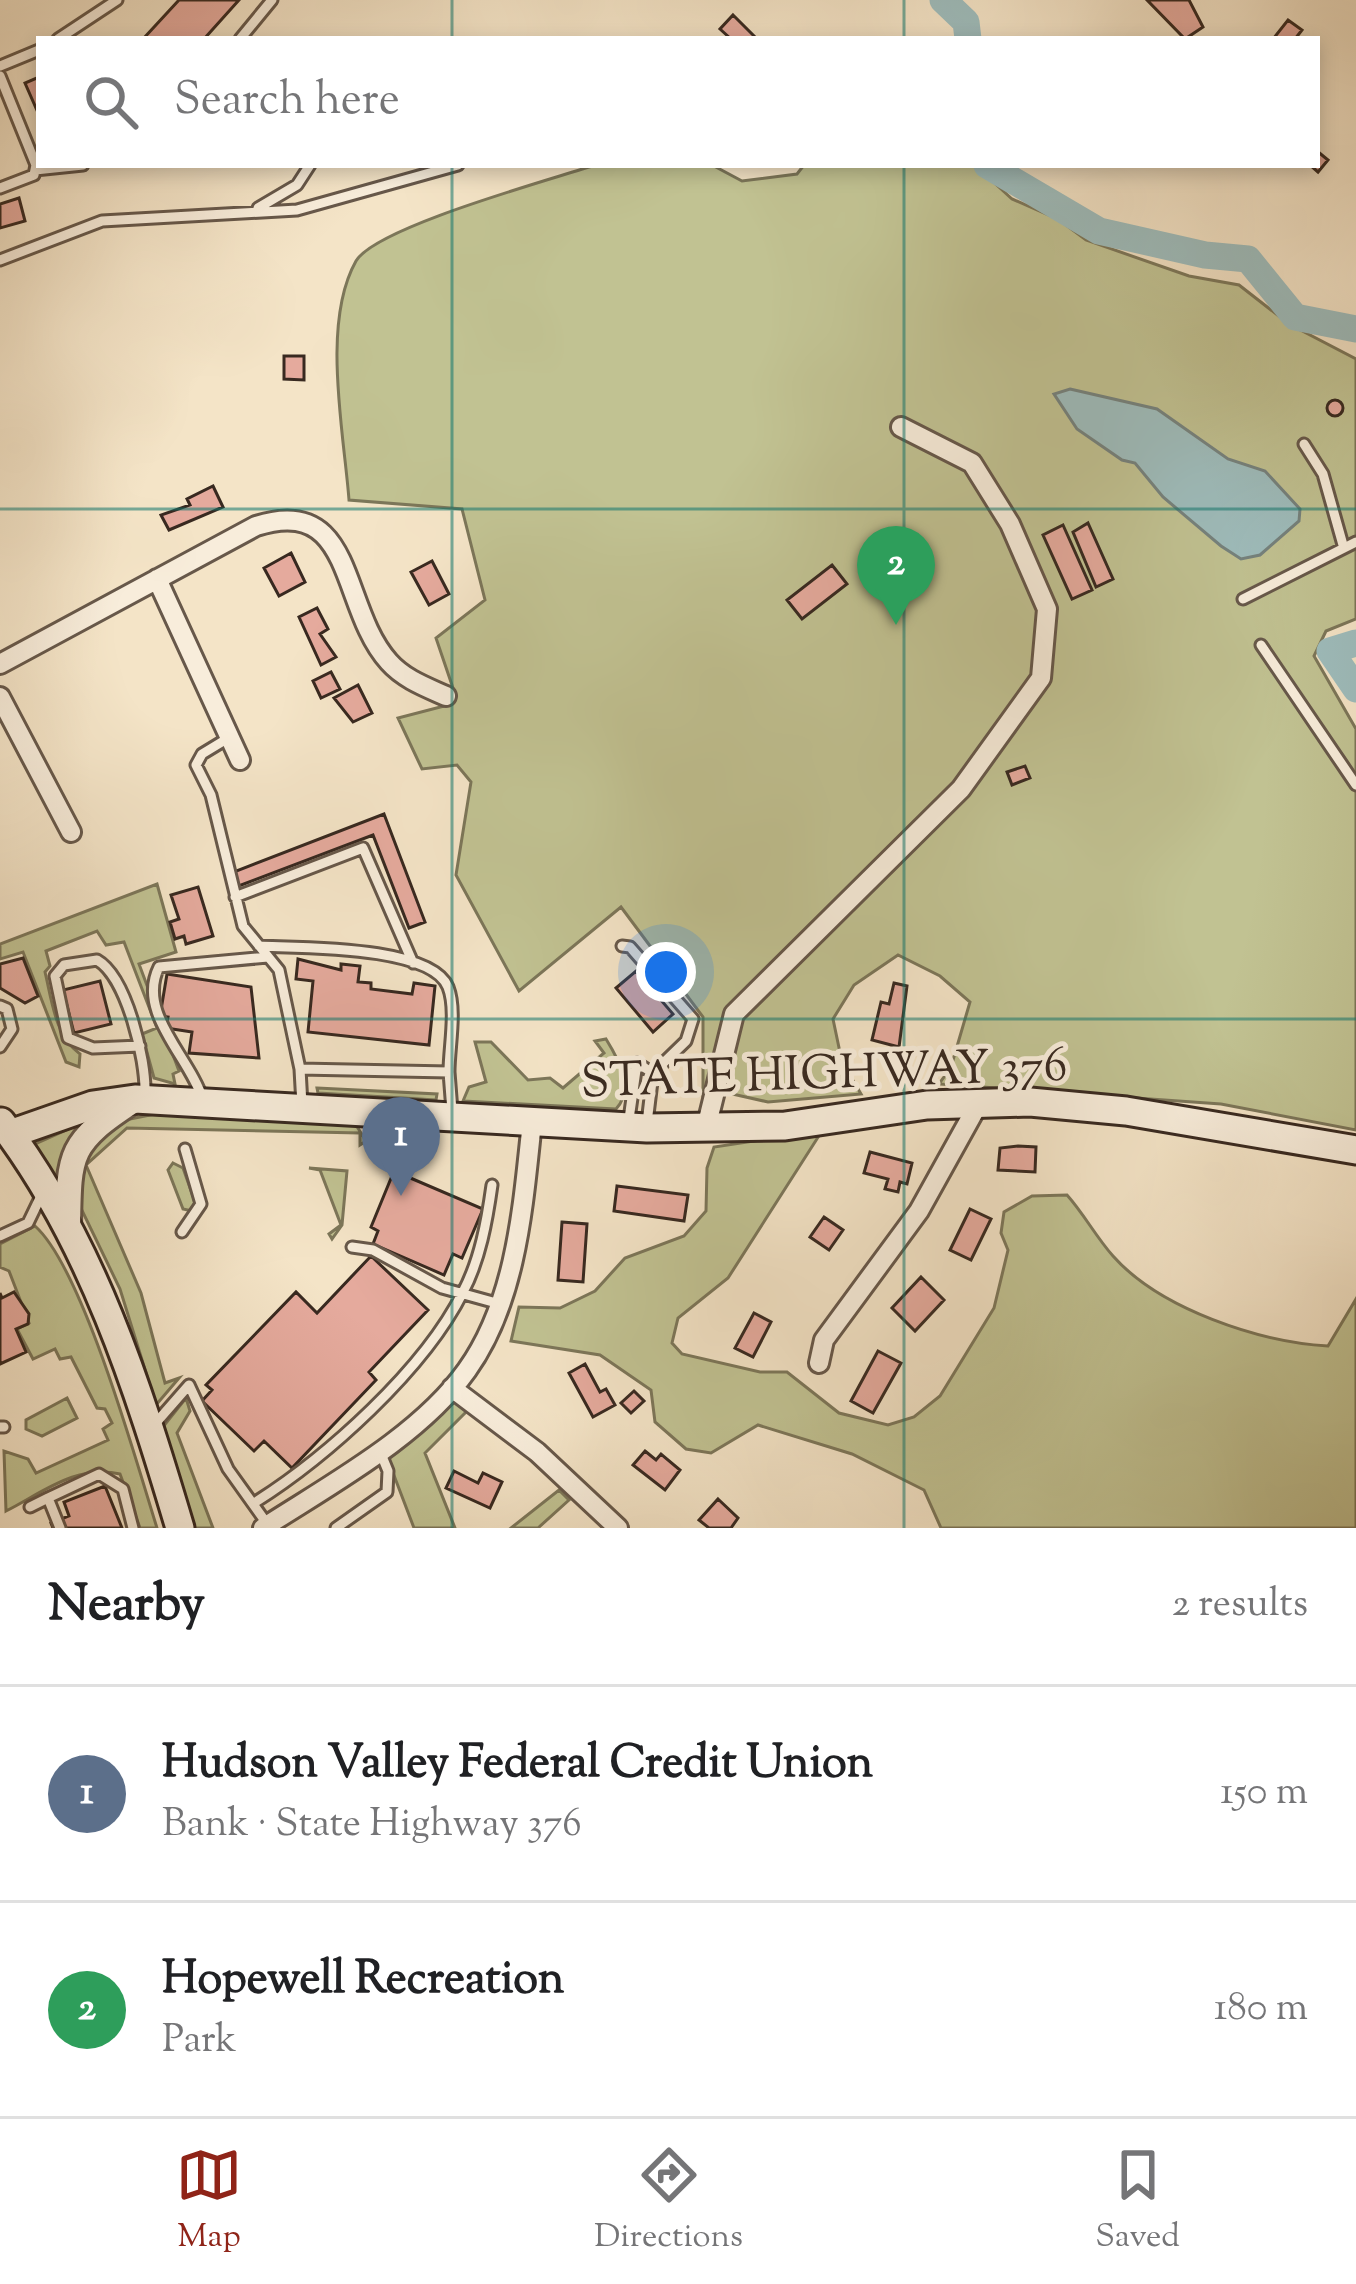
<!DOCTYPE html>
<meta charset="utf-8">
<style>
body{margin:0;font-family:"Sorts Mill Goudy",serif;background:#f2f2f2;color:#202124}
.you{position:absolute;left:666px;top:972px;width:42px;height:42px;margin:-30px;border:9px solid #fff;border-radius:50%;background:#1a73e8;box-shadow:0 0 0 18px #1a73e833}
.badge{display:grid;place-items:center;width:78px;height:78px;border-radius:50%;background:#8f2418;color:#fff;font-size:39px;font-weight:700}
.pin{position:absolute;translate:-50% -99px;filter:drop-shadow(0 3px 6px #0008)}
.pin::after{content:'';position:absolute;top:63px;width:42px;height:36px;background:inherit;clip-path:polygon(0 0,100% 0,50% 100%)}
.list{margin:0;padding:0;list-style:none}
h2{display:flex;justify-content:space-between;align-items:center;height:156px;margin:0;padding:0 48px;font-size:51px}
h2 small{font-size:39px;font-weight:400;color:#757577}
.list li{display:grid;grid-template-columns:78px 1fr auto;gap:36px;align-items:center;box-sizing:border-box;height:216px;padding:0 48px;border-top:3px solid #e0e0e0}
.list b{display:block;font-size:45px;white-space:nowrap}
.list p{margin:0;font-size:39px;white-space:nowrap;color:#757577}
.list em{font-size:39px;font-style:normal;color:#757577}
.icon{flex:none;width:66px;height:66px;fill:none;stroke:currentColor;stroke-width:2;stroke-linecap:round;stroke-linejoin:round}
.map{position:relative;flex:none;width:1356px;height:1528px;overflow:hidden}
.search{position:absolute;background:#fff;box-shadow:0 6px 18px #0003;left:36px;right:36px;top:36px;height:132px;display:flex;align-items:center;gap:30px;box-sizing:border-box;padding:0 42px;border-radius:0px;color:#757577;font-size:45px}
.sheet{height:588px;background:#fff}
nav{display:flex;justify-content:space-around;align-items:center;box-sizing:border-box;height:168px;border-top:3px solid #e0e0e0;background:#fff;font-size:33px;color:#757577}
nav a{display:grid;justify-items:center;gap:6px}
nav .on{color:#8f2418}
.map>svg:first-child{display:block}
</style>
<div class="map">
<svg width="1356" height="1528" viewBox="0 0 1356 1528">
<rect width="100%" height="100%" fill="#f4e4c7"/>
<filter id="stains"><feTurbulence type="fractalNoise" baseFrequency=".00167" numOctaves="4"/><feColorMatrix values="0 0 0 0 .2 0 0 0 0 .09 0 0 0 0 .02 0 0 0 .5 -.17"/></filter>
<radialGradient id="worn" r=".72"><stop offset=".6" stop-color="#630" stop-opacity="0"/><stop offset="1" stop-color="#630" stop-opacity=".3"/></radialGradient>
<path fill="#c1c292" stroke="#7c7659" stroke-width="3" d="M595 165H712L742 181 797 174 804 165H975L1012 199 1058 219 1086 240 1189 276 1239 285 1289 324 1356 359V619L1326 631 1314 656 1356 729V1130L1221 1104 939 1084 951 1067 970 1002 940 976 898 955 854 985 833 1019 842 1062 861 1094 768 1102 728 1093 703 1096V1017L621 907 519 991 456 875 471 782 457 765 422 769 398 718 452 704 455 694 436 638 485 600 462 509 349 500C344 433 321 323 356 261 376 227 550 180 595 165Z
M157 884 176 952 139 964 179 1071 173 1074 175 1084 154 1078 142 1034 157 1028 124 942 106 945 97 931 46 951 50 966 45 972C52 1001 55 1036 80 1054L79 1067 66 1062 23 952 0 959V944Z
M606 1039C619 1060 635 1089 616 1109L463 1101 469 1087 486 1082 475 1042H491L528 1080 550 1078 563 1088 604 1053 595 1041Z
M317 1088 437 1094 436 1100 318 1093Z
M155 1114 356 1125 366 1141 360 1145V1133L127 1128 86 1165 141 1293 165 1383 179 1378 156 1405 120 1289 75 1196 78 1159 115 1122Z
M91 1119 58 1185 33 1145Z
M822 1131 728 1278 678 1318 672 1343 682 1354 760 1372H787L839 1413 888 1425 914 1417 940 1396 994 1308 1008 1250 1001 1233 1004 1212 1032 1196 1067 1195C1084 1214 1096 1237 1113 1256 1160 1309 1259 1342 1328 1346L1356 1299V1528H941L924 1490 852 1454 758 1425 711 1453 686 1449 655 1422 651 1390 600 1355 511 1341 519 1307 560 1308 595 1291 625 1258 684 1236 706 1211 707 1168 714 1147Z
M173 1163 183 1168 195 1202 192 1211 183 1209 168 1170Z
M309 1168 347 1171 342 1225 332 1239 329 1234 341 1225 320 1170Z
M35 1226C83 1269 136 1461 157 1528H140L120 1474C76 1464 42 1493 6 1511L4 1451 28 1459 36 1473 108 1440 103 1429 112 1423 105 1409 97 1408 71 1357 60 1359 55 1349 33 1359 17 1329 29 1323 9 1271 0 1267V1244Z
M67 1398 77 1418 42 1436 26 1429V1420Z
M186 1398 190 1411 177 1433 213 1528H194L162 1428Z
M457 1400 468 1410 425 1453 455 1528H414L387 1457Z
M559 1490 569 1500 538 1528H511Z"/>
<path fill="#9ebdbd" stroke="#75827e" stroke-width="3" d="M1070 389 1157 409 1228 459 1265 471 1300 509 1299 521 1260 555 1241 559 1221 546 1163 497 1135 463 1122 460 1077 429 1054 394Z"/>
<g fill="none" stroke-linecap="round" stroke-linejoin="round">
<path stroke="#9ebdbd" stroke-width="27" d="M943 0 966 22 968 39
M987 165 1099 231 1205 255 1248 259 1295 317 1356 329
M1356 643 1330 651 1356 689"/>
</g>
<path fill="#e5aa9d" stroke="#382920" stroke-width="3" d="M179 0H239L204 39H143Z
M1147 0H1189L1203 27 1185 39Z
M733 15 754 36 751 39H731L720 29Z
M1288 20 1302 30 1295 39H1273Z
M39 77V115L25 83Z
M1317 151 1328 160 1318 172 1310 165H1317Z
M19 198 25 221 0 228V204Z
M284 356H304V380L284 379Z
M1327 408a8 8 0 1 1 16 0a8 8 0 1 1-16 0Z
M213 486 223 507 169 530 161 515 190 505 187 499Z
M1088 523 1113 579 1096 587 1073 532Z
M1063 525 1092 590 1072 599 1043 535Z
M291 553 305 582 279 596 264 568Z
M432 561 449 594 429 605 411 572Z
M832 565 847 584 802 619 787 600Z
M317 608 328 629 320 634 336 657 321 665 299 617Z
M331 672 340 689 321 698 313 681Z
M358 685 372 713 353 722 334 698Z
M1025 766 1030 778 1012 785 1007 772Z
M384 814 425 922 409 928 373 835 236 887 231 873Z
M198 887 213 936 186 944 184 936 175 939 170 922 179 919 171 895Z
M23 958 38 996 25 1003 0 988V964Z
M298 959 341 970V964L360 966 358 982 371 983V989L412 994 414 983 435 986 429 1045 308 1032 313 981 296 979Z
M659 965 668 976 652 990 643 979Z
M636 971 673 1014 653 1032 616 988Z
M167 974 251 987 259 1058 189 1053 192 1032 166 1028 168 1017 160 1016Z
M100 981 111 1024 74 1033 63 990Z
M894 983 907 986 899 1047 872 1040 881 1002 889 1004Z
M1018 1146 1036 1147 1035 1172 998 1170 1000 1148Z
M870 1152 912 1163 907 1184 900 1182 898 1192 885 1189 888 1179 864 1173Z
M394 1171 483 1209 462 1258 453 1254 444 1275 373 1244 378 1231 371 1227Z
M617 1186 688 1195 684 1221 614 1211Z
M970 1209 991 1219 971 1260 950 1250Z
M824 1217 843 1230 829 1250 810 1237Z
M562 1222 587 1224 583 1282 558 1280Z
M371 1256 428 1310 369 1372 376 1380 292 1468 264 1441 254 1451 202 1401 212 1390 206 1385 296 1292 317 1313Z
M921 1277 944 1300 915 1331 892 1308Z
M14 1292 29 1314 28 1324 16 1329 26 1352 0 1364V1293L2 1298Z
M754 1313 771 1322 753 1357 735 1348Z
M878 1351 901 1363 873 1413 851 1401Z
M585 1364 600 1392 606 1389 615 1405 593 1417 569 1373Z
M634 1391 644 1401 631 1413 621 1403Z
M645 1451 656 1460 661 1454 680 1470 665 1490 633 1465Z
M454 1471 478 1483 483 1473 502 1482 490 1508 446 1488Z
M105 1486 122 1528H53L51 1523 69 1516 64 1502Z
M718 1499 738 1518 731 1528H709L699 1520Z"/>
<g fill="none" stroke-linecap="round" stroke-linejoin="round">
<g stroke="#67584a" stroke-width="15">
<path id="service" d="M58 39 117 0
M240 39 272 0
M0 66 39 50
M0 76 36 165 34 175 0 188
M35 170 83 165
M258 208 297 185 310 165
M0 260 102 221 297 210 458 165
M1304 444 1323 474 1343 545
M1243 599 1356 542
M1261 645 1356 785
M230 737 202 754 196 765 211 795 243 926 279 970 300 1069 449 1072 452 1111
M235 897 363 848 413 963
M259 946C298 948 431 945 448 987 457 1010 449 1047 449 1072
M622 946 630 947 693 1019 686 1041 653 1073
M0 1006 7 1009 12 1029 0 1047
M140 1046 93 1048 68 1038 55 976 64 965 97 960C127 977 146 1060 145 1093
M300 1069 302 1105
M203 1100C190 1057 136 1013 159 967L268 957
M628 1126 637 1063 653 1073 647 1123
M380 1152 385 1117
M182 1232 201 1204 185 1149
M0 1236 28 1223 42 1194
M352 1247 373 1250 442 1288 500 1304
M189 1385 228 1469 268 1525
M154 1425 189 1385
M0 1427H4
M254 1503C327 1457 424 1370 463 1292 480 1260 487 1221 492 1185
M30 1507 48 1498
M60 1528 48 1498 99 1474 123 1489 133 1528
M336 1528 387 1492 388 1471 379 1449"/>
</g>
<g stroke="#67584a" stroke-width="24">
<path id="minor" d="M157 579 240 760
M0 664 256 526C356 494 339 607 389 662 404 679 426 687 446 696
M0 697 71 832
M706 1128 734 1014 961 789 1041 678 1047 609 1010 524 972 463 901 427
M819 1363 824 1340 919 1211 980 1101
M452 1388 537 1452 618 1528
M263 1528C331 1484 420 1436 467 1370 517 1300 523 1205 532 1122"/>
</g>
<g stroke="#67584a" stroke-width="30">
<path id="tertiary" d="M68 1229C69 1153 68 1143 134 1100"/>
</g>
<g stroke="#382920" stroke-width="33">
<path id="secondary" d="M1 1122C92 1241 138 1387 180 1528
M10 1134 93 1105 135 1099 647 1128 785 1126 927 1105 1030 1102 1126 1111 1356 1150"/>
</g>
<use href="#service" stroke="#f8eddb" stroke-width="9"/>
<use href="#minor" stroke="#f8eddb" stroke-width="18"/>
<use href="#tertiary" stroke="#f8eddb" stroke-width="24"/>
<use href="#secondary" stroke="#f8eddb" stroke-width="27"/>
</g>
<path fill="none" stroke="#0f766e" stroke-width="3" stroke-opacity="0.55" d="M452 0V39M904 0V39M452 165V1528M904 165V1528M0 509H1356M0 1019H1356"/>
<g text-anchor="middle" stroke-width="10" stroke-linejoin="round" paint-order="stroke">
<g font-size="48" fill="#382920" stroke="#f8eddb">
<text transform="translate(824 1071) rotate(-2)" y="17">STATE HIGHWAY 376</text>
</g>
</g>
<rect width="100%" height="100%" filter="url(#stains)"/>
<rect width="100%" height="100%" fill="url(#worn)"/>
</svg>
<div class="you"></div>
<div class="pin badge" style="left:401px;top:1196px;background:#5c6f8a">1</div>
<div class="pin badge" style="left:896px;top:625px;background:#2e9e5b">2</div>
<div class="search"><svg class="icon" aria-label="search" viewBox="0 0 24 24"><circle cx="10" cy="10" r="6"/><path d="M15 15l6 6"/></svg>Search here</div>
</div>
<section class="sheet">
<h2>Nearby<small>2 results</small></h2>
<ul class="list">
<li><span class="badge" style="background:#5c6f8a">1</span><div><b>Hudson Valley Federal Credit Union</b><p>Bank · State Highway 376</p></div><em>150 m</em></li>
<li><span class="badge" style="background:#2e9e5b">2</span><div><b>Hopewell Recreation</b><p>Park</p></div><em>180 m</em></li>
</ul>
</section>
<nav>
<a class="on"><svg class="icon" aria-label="map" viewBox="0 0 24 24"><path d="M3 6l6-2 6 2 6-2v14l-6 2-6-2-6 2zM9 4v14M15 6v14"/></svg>Map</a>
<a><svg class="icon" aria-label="directions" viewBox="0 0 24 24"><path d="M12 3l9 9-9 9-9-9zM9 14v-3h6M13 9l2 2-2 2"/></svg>Directions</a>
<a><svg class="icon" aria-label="saved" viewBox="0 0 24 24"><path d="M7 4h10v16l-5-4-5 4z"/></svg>Saved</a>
</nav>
